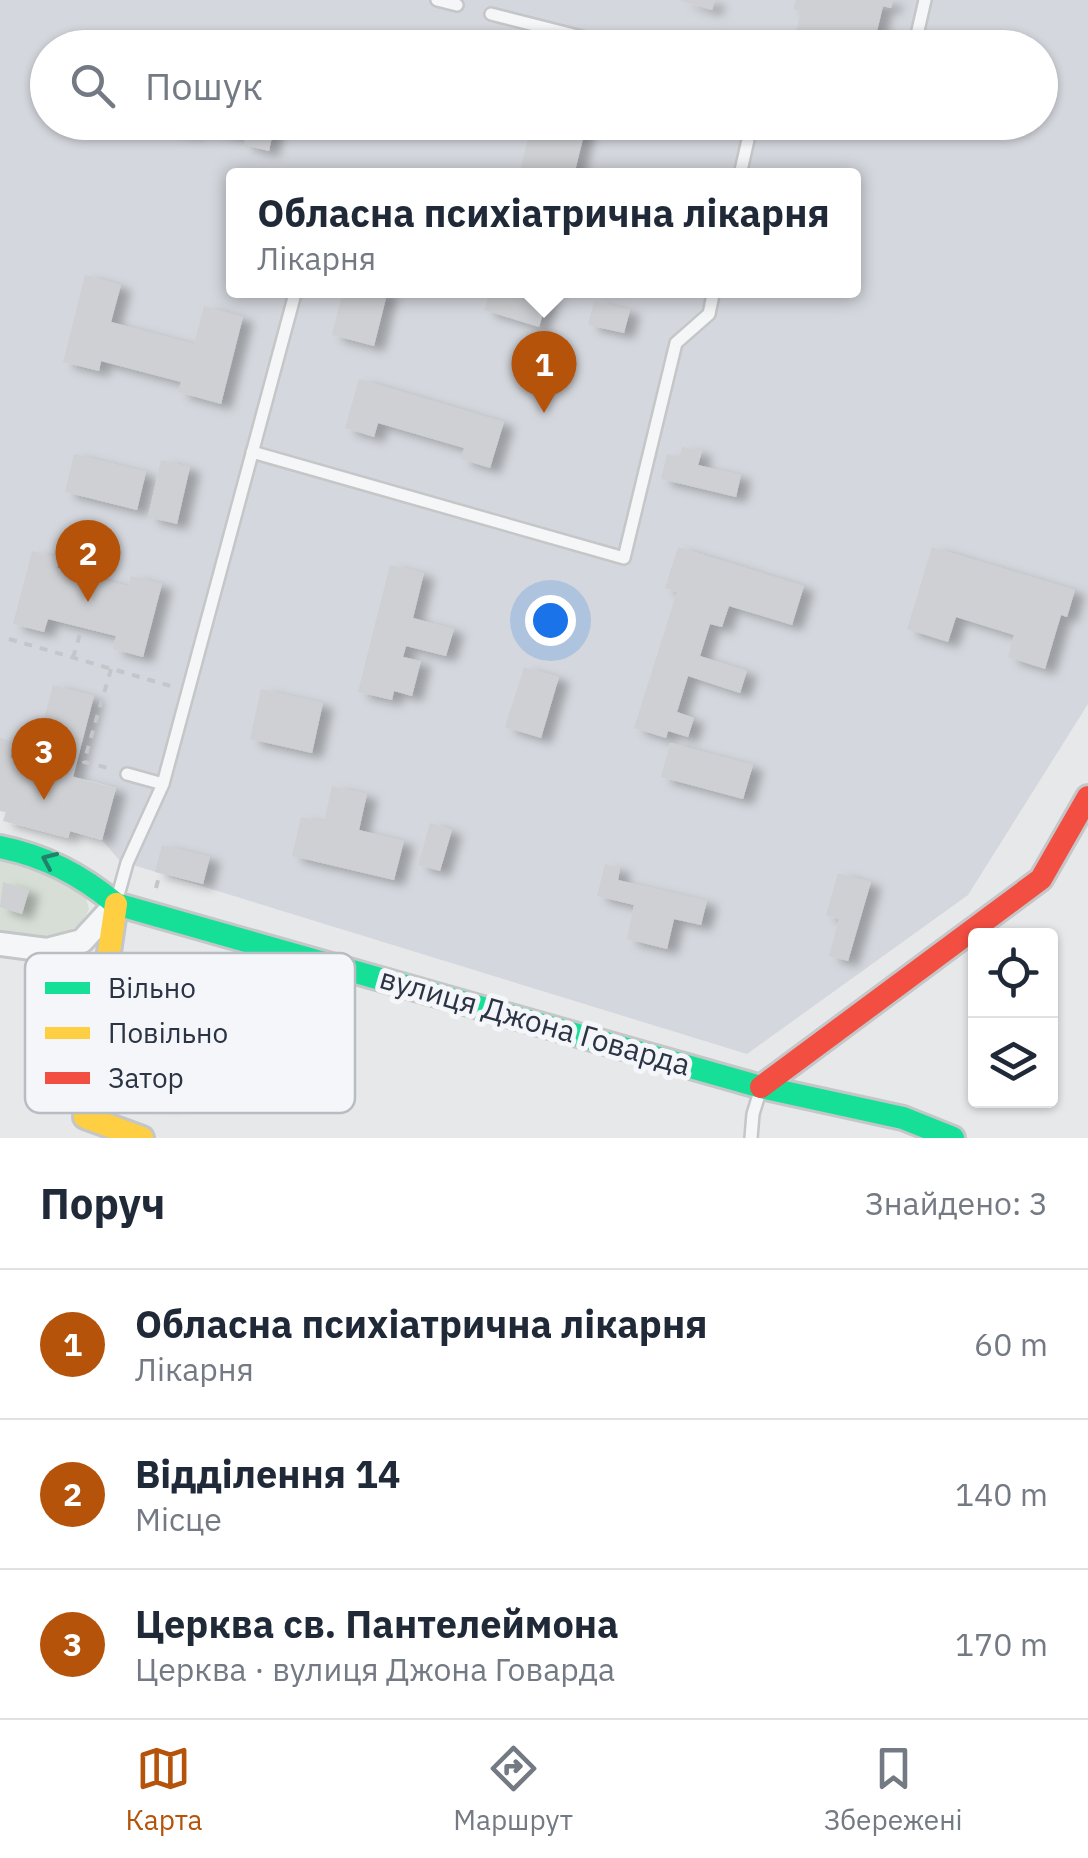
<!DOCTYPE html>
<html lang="uk">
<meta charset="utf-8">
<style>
body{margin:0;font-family:"IBM Plex Sans",sans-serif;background:#f2f2f3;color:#1f2937}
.controls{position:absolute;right:30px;bottom:30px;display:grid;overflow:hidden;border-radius:10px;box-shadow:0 2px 8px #0004}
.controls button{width:90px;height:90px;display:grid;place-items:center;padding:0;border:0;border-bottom:2px solid #e0e1e3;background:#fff;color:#1f2937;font:50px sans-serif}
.you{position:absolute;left:550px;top:620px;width:35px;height:35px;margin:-25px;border:8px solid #fff;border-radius:50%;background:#1a73e8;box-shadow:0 0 0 15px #1a73e833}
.badge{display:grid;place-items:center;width:65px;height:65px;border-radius:50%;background:#b45309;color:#fff;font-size:32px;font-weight:700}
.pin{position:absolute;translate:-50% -82px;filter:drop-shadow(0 2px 5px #0008)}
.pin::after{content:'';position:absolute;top:52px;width:35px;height:30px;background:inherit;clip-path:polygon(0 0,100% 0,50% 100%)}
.popup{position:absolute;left:226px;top:168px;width:635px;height:130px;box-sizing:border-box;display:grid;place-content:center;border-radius:10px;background:#fff;filter:drop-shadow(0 2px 8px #0005);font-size:32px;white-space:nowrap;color:#747a83}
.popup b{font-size:38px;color:#1f2937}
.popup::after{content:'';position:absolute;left:50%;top:100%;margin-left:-20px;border:20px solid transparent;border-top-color:#fff}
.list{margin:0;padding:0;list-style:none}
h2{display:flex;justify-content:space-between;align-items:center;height:130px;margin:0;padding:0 40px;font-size:42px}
h2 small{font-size:32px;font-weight:400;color:#747a83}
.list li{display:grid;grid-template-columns:65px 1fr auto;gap:30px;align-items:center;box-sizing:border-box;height:150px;padding:0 40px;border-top:2px solid #e0e1e3}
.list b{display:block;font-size:38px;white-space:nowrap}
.list p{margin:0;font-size:32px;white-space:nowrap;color:#747a83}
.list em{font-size:32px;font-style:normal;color:#747a83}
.icon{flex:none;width:55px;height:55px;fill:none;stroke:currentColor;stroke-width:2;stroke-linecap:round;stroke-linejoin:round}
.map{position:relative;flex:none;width:1088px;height:1138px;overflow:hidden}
.search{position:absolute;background:#fff;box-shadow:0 2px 8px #0004;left:30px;right:30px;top:30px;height:110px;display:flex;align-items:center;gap:25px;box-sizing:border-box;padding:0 35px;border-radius:55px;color:#747a83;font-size:38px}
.sheet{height:580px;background:#fff}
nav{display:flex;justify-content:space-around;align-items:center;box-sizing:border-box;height:140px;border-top:2px solid #e0e1e3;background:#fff;font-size:28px;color:#747a83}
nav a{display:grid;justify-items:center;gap:5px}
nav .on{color:#b45309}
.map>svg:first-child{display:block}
</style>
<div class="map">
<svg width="1088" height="1138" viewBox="0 0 1088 1138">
<defs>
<filter id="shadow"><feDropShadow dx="10" dy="5.5" stdDeviation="5" flood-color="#0004"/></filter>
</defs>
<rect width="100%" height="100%" fill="#e6e8ea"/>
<path fill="#d4d7dd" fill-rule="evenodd" d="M0 0H1088V704L968 895 747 1054 120 861 102 840 116 788 10 758 0 738ZM48 48H1040V122H48ZM234 175H854V290H234Z"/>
<path fill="#d6ded6" d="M0 859 33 862 84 892 89 909C75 943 31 942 0 933Z"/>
<path fill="#ced0d3" filter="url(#shadow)" d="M679 0H715L712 10Z
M796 0H893L891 8 883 6 873 48 796 32 801 11 793 9Z
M170 122H275L269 151 244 145 245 137 195 126 193 133 168 128Z
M532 122H587L574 175H519Z
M85 275 121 285 111 322 194 344 204 306 243 317 221 404 178 392 181 382 101 361 99 371 63 362Z
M343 290H388L374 346 332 335Z
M491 290H550L539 327 484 310Z
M594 301 630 310 624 333 588 325Z
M359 379 504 422 490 468 461 459 464 448 378 423 374 437 345 428Z
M682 447 702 451 698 465 741 475 736 497 661 479 667 454 679 457Z
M74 454 146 472 137 510 65 492Z
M161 460 190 467 177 524 148 517Z
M678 547 804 586 792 625 729 606 722 627 710 624 700 656 747 671 740 693 688 676 677 712 694 718 688 737 668 731 666 738 634 728 677 592 665 588Z
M932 547 1075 590 1067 617 1061 615 1045 669 1008 657 1014 635 956 617 948 642 907 629Z
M32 551 60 558 57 568 128 586 131 576 162 584 143 657 113 649 116 636 48 619 44 632 13 624Z
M390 565 424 573 413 618 454 629 446 656 406 646 403 657 421 661 412 696 394 691 392 700 358 692Z
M524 667 559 677 541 738 505 727Z
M53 685 94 696 73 777 116 788 102 840 70 831 68 838 3 821 6 812 0 811V738L14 742 10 758 32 764Z
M261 689 323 703 312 753 250 739Z
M670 743 753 765 743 799 661 777Z
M332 786 367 794 359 830 404 841 394 880 292 856 301 817 324 822Z
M430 823 452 830 440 871 418 865Z
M162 845 210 857 203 884 155 872Z
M605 864 620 868 618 880 707 901 701 925 674 919 667 949 627 939 634 905 597 896Z
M838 873 871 882 848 961 829 956 839 919 826 915Z
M3 882 29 890 22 914 0 907Z
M135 1041 181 1048 173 1103 145 1099 147 1089 128 1086Z"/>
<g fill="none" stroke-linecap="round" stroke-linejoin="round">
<g stroke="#c4c6c8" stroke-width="16">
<path id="lane" d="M437 0 457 5
M491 14 625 48
M914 48 925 0
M740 175 752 122
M252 452 624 558 676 343 709 314 714 290
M127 774 163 784
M117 899 127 863 163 784 296 290
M751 1138 753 1114 761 1088"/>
</g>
<g stroke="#c4c6c8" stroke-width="28">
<path id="street" d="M0 944 47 950 82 941 116 904"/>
</g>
<g stroke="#c4c6c8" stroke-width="28">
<path id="fast" d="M0 847C45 856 81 875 116 904L761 1087 903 1118 953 1138"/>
</g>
<g stroke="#c4c6c8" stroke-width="28">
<path id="slow" d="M116 904 85 1117 142 1138"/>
</g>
<g stroke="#c4c6c8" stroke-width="28">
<path id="jam" d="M761 1087 1041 879 1088 797"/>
</g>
<path stroke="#c5c6ca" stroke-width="4" stroke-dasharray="8 8" stroke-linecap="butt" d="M9 639 174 687
M73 658 82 627
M111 669 84 762 112 769
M156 888 160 873"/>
<use href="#lane" stroke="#f5f6f7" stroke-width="11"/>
<use href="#street" stroke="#f5f6f7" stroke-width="22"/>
<use href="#fast" stroke="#16e098" stroke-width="22"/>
<use href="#slow" stroke="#ffcf43" stroke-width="22"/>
<use href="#jam" stroke="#f24e42" stroke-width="22"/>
</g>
<defs><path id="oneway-chevron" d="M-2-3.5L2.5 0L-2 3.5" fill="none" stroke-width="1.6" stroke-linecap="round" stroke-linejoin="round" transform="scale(2.5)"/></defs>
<use stroke="#22816a" href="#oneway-chevron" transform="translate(49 860) rotate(-156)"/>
<g text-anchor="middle" stroke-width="10" stroke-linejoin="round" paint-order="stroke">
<g font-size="30" fill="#2b3445" stroke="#f4f6f9">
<text transform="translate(535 1022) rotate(16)" y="10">вулиця Джона Говарда</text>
</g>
</g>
<rect x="25" y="953" width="330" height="160" rx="15" fill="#f4f6f9" stroke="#b8bcc3" stroke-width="2.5"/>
<rect x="45" y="982" width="45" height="12" fill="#16e098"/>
<rect x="45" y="1027" width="45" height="12" fill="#ffcf43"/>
<rect x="45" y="1072" width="45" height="12" fill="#f24e42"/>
<g font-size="28" fill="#2b3445">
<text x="108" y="998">Вільно</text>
<text x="108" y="1043">Повільно</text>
<text x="108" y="1088">Затор</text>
</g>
</svg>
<div class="controls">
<button><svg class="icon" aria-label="locate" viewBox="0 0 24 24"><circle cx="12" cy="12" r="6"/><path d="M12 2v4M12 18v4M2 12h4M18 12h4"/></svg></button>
<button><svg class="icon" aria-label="layers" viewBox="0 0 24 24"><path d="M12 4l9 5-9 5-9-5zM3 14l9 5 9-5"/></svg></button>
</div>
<div class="you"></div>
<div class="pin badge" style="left:544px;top:413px">1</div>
<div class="popup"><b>Обласна психіатрична лікарня</b>Лікарня</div>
<div class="pin badge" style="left:88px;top:602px">2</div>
<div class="pin badge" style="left:44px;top:800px">3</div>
<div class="search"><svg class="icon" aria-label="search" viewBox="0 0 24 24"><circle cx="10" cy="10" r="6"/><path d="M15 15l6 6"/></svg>Пошук</div>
</div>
<section class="sheet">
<h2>Поруч<small>Знайдено: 3</small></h2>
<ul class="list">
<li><span class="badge">1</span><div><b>Обласна психіатрична лікарня</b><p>Лікарня</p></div><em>60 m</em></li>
<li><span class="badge">2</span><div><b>Відділення 14</b><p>Місце</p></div><em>140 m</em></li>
<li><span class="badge">3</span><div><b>Церква св. Пантелеймона</b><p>Церква · вулиця Джона Говарда</p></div><em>170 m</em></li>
</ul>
</section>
<nav>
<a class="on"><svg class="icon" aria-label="map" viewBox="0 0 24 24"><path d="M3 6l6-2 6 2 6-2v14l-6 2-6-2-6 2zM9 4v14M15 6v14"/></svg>Карта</a>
<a><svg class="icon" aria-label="directions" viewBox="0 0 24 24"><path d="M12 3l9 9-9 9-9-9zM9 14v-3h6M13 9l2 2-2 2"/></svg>Маршрут</a>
<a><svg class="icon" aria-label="saved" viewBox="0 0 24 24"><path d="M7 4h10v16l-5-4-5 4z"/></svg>Збережені</a>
</nav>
